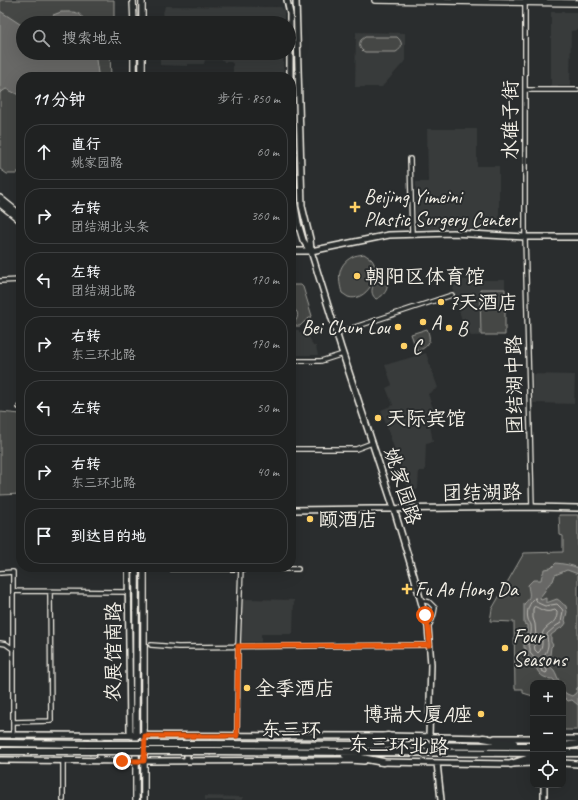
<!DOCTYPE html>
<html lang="zh">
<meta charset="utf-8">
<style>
body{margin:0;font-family:Caveat,"LXGW WenKai TC",sans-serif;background:#2d2f2f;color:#f1f3f6}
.controls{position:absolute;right:12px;bottom:12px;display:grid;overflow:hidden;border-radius:8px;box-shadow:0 4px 16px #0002}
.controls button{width:36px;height:36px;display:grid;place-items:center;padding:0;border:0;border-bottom:1px solid #3d3f40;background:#202222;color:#f1f3f6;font:20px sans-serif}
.stop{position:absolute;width:12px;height:12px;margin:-9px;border:3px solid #ea580c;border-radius:50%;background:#fff}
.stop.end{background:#ea580c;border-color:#fff;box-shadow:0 1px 4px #0008}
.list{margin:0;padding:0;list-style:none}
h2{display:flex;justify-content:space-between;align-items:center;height:52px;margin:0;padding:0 16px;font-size:17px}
h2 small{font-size:13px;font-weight:400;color:#a2a4a5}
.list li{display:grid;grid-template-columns:26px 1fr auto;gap:12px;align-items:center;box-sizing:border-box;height:56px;margin:0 8px 8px;padding:0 8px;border:1px solid #3d3f40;border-radius:16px}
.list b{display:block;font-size:15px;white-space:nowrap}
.list p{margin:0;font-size:13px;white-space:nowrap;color:#a2a4a5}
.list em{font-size:13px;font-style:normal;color:#a2a4a5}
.icon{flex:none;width:22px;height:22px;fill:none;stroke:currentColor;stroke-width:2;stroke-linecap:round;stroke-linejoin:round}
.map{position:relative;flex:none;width:578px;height:800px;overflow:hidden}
.search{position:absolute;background:#202222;box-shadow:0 4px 16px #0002;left:16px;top:16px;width:280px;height:44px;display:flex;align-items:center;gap:10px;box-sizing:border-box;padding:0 14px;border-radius:22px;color:#a2a4a5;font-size:15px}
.panel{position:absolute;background:#202222;box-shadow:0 4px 16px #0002;left:16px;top:72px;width:280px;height:500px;border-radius:16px}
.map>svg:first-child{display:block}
</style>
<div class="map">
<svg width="578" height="800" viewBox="0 0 578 800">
<rect width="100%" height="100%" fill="#2a2d2e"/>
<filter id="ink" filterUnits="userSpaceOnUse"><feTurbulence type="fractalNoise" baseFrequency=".025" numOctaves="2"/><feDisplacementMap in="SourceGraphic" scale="8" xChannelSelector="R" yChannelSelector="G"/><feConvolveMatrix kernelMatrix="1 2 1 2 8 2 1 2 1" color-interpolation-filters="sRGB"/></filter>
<g filter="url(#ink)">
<path fill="#373a3a" d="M165 6 281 7 284 11V23H160V17H162Z
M551 12H578V30L571 31 570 86H551Z
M356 32 405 33V61L382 87H355Z
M160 53H284L285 57H283L284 77H233V64L231 62H224L223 60H205L204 64H187V66L160 65Z
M427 129H477V166H499V228L416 229V182H428Z
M454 280H505V335L471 336 464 327 453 291Z
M291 330H299V332L305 333 309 336 313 346H316L318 355H292Z
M426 353 438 388 428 394 438 422 430 425 433 442 426 443 425 471H419L418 489H408L381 410 393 405 386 388 392 385 385 365Z
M533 374 575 375 574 404 533 403Z
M243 599 294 600 293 634H261V642H242Z
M205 796 243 797V800H205Z"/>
<path fill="#444645" stroke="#9c9c96" d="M0 0H114V23H23V53H110L111 77H21V172H17V174H7L0 169Z
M365 37H397C403 42 403 48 396 52H365C360 50 358 45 361 40Z
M364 254C367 256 370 258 372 260 383 275 365 303 348 297 346 296 344 294 342 293 338 279 337 265 352 257 355 255 360 255 364 254Z
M381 279C393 284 385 296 376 299 368 292 373 282 381 279Z
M291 285H301L303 287 312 316 304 322 300 326H293L292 325C296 321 299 317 297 312 296 311 295 310 294 309 293 306 293 304 291 302Z
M480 289H505V335H481Z
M427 329C432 341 429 347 417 351L411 334Z
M0 412 21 414V494L0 495Z
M559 515H578V730H563V683H533V696L523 693V689H515L514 622 490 621 492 609 524 553 563 552V536L560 535Z"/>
<path fill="#676866" stroke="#9f9f9a" d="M0 11 23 26V53H95L98 73V77H21V96L6 89 0 93Z
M61 12C73 12 81 10 85 23H52L53 15Z
M556 563C564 564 572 565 578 568V574L567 570 555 575 553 581 549 584 544 592 540 597 541 600 546 598V603L557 599C561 601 562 604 566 606L567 612 565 620 566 623 564 626 559 629 551 635V642L553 645 551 647 550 655 548 656 546 662C548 666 551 667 554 670 556 673 558 679 560 683H556L553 679C551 679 549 679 547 678 538 676 537 668 532 661 531 658 528 656 525 654L526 648H524V643L527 638V625L524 624V604C532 597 529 594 528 585L533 580H541C541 575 544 573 544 569L551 568Z
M578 687V705L572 700 568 701 563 696V691L567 694 572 696 576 693 577 688Z"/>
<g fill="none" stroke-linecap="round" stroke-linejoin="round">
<path stroke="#bcbab4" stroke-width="1" d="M535 598 538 603 545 606 557 604 562 609 563 611 561 623 556 626 547 634C547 638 548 642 548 645 547 656 537 659 547 670V672L546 673 542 671 536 660 530 653V648L528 644C530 639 532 631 531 625 529 620 529 623 528 619 526 611 529 603 535 598Z
M536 607C544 611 546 613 555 610L557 612C557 614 557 616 556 618 554 624 546 626 543 632 540 639 545 647 538 653L535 650 534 644 536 638 535 624 533 618V609L534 607Z"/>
<g stroke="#f4f1e8" stroke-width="6">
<path id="street" d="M525 2V237L532 507
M525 90H578
M410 159 412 234
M0 281 21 280
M337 333 452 295
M291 361H321L343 354
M19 407H21
M291 449H356L372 443
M151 569H298
M0 573 13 572V722L51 721 50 592
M13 591 129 592
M421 600 429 602 435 608C434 616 432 621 428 628
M0 643 6 644 13 649
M151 645 178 647 429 645
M13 735V722
M237 735 238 646 241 567
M63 760V800"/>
</g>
<g stroke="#f4f1e8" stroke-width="8">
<path id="secondary" d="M287 0 290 14V77
M296 0 302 206 310 239 311 251 341 348 394 509 414 576 428 627 431 664 429 736
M291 123 294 200 298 223 303 240 310 251
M0 198 21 215
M0 204 21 221
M291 251H311L389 235 453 233 525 237H578
M291 510 532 507 578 508
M128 567 130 731 132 736
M0 735 388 736 487 738
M100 736V761
M187 736V760
M495 738H533
M563 739H578
M0 760 144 761 349 760 364 761
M380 762 511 764 533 763
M437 763 441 800
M563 763 578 764
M544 800V785"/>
</g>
<g stroke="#f4f1e8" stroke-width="8">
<path id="primary" d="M133 0 134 23
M142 0V23
M375 0 578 3
M134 53V77
M142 53V77
M136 567V800
M144 567V800"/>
</g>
<g stroke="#f4f1e8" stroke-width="9">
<path id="highway" d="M483 738 514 743
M356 742 388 736
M0 743 89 744
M211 744 533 746
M563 746 578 744
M0 751H89
M211 751 533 753
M563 753H578
M345 755 383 762
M511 764 533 757"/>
</g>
<use href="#street" stroke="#2a2d2e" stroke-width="3.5"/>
<use href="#secondary" stroke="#2a2d2e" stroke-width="5"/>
<use href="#primary" stroke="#2a2d2e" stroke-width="5.5"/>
<use href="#highway" stroke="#2a2d2e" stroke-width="6"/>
<g stroke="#f4f1e8" stroke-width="9" stroke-linecap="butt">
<path id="highway-bridge" d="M89 744H211
M89 751H211"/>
</g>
<use href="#highway-bridge" stroke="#2a2d2e" stroke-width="6"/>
</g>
</g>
<g fill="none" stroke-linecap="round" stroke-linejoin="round" filter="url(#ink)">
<path stroke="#ea580c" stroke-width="5" d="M122 761H144L145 736H237L238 646 430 645 428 627 425 615"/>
</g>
<g fill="#ffd166" stroke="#2a2d2e" stroke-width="1.5">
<path d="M353 201h4v4h4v4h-4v4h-4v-4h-4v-4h4z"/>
<circle cx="357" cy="276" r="4"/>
<circle cx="441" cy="302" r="4"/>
<circle cx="423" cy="322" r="4"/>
<circle cx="398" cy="327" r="4"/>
<circle cx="449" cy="328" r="4"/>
<circle cx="404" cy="346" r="4"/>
<circle cx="378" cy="418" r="4"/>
<circle cx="310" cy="519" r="4"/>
<path d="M405 583h4v4h4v4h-4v4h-4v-4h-4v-4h4z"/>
<circle cx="505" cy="648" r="4"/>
<circle cx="247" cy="688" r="4"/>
<circle cx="481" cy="714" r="4"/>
</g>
<g text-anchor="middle" stroke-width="4" stroke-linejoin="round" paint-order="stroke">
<g font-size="20" fill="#f4f1e8" stroke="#2a2d2e">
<text transform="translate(510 120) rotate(-90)" y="7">水碓子街</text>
<text transform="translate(514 385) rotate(-91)" y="7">团结湖中路</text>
<text transform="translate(403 486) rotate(72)" y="7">姚家园路</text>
<text transform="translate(482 492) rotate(-1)" y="7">团结湖路</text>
<text transform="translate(113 652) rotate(-90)" y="7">农展馆南路</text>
<text transform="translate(291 729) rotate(1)" y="7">东三环</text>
<text transform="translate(399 745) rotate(2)" y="7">东三环北路</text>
</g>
<g font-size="20" fill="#f4f1e8" stroke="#2a2d2e" text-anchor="start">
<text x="364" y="203">Beijing Yimeini<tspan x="364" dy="23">Plastic Surgery Center</tspan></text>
<text x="365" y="283">朝阳区体育馆</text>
<text x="449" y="309">7天酒店</text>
<text x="431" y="329">A</text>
<text x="390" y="334" text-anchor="end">Bei Chun Lou</text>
<text x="457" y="335">B</text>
<text x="412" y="353">C</text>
<text x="386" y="425">天际宾馆</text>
<text x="318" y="526">颐酒店</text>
<text x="415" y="596">Fu Ao Hong Da</text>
<text x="513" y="643">Four<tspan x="513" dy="23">Seasons</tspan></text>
<text x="255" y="695">全季酒店</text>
<text x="473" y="721" text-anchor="end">博瑞大厦A座</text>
</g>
</g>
</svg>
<div class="controls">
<button>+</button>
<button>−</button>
<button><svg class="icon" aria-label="locate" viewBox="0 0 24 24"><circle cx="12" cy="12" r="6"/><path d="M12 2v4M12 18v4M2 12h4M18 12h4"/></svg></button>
</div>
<div class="stop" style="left:425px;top:615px"></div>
<div class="stop end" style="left:122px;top:761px"></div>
<div class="search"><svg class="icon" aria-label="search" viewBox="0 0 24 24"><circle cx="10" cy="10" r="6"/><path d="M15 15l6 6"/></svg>搜索地点</div>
<section class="panel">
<h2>11 分钟<small>步行 · 850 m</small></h2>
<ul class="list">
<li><svg class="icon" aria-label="ahead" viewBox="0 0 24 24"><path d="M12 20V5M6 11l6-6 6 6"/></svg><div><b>直行</b><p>姚家园路</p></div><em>60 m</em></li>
<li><svg class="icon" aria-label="right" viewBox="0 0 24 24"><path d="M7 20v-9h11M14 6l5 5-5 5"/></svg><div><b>右转</b><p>团结湖北头条</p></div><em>360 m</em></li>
<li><svg class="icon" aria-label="left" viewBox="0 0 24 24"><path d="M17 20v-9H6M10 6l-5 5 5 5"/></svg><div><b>左转</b><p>团结湖北路</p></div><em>170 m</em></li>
<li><svg class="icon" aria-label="right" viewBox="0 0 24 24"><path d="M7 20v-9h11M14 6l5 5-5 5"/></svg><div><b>右转</b><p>东三环北路</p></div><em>170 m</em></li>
<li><svg class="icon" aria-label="left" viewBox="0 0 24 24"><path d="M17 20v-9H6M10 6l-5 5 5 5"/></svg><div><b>左转</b></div><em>50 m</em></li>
<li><svg class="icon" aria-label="right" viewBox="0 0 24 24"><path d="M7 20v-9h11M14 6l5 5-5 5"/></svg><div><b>右转</b><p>东三环北路</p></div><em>40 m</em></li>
<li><svg class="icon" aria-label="arrive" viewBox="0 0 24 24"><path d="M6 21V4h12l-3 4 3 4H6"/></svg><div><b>到达目的地</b></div></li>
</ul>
</section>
</div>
